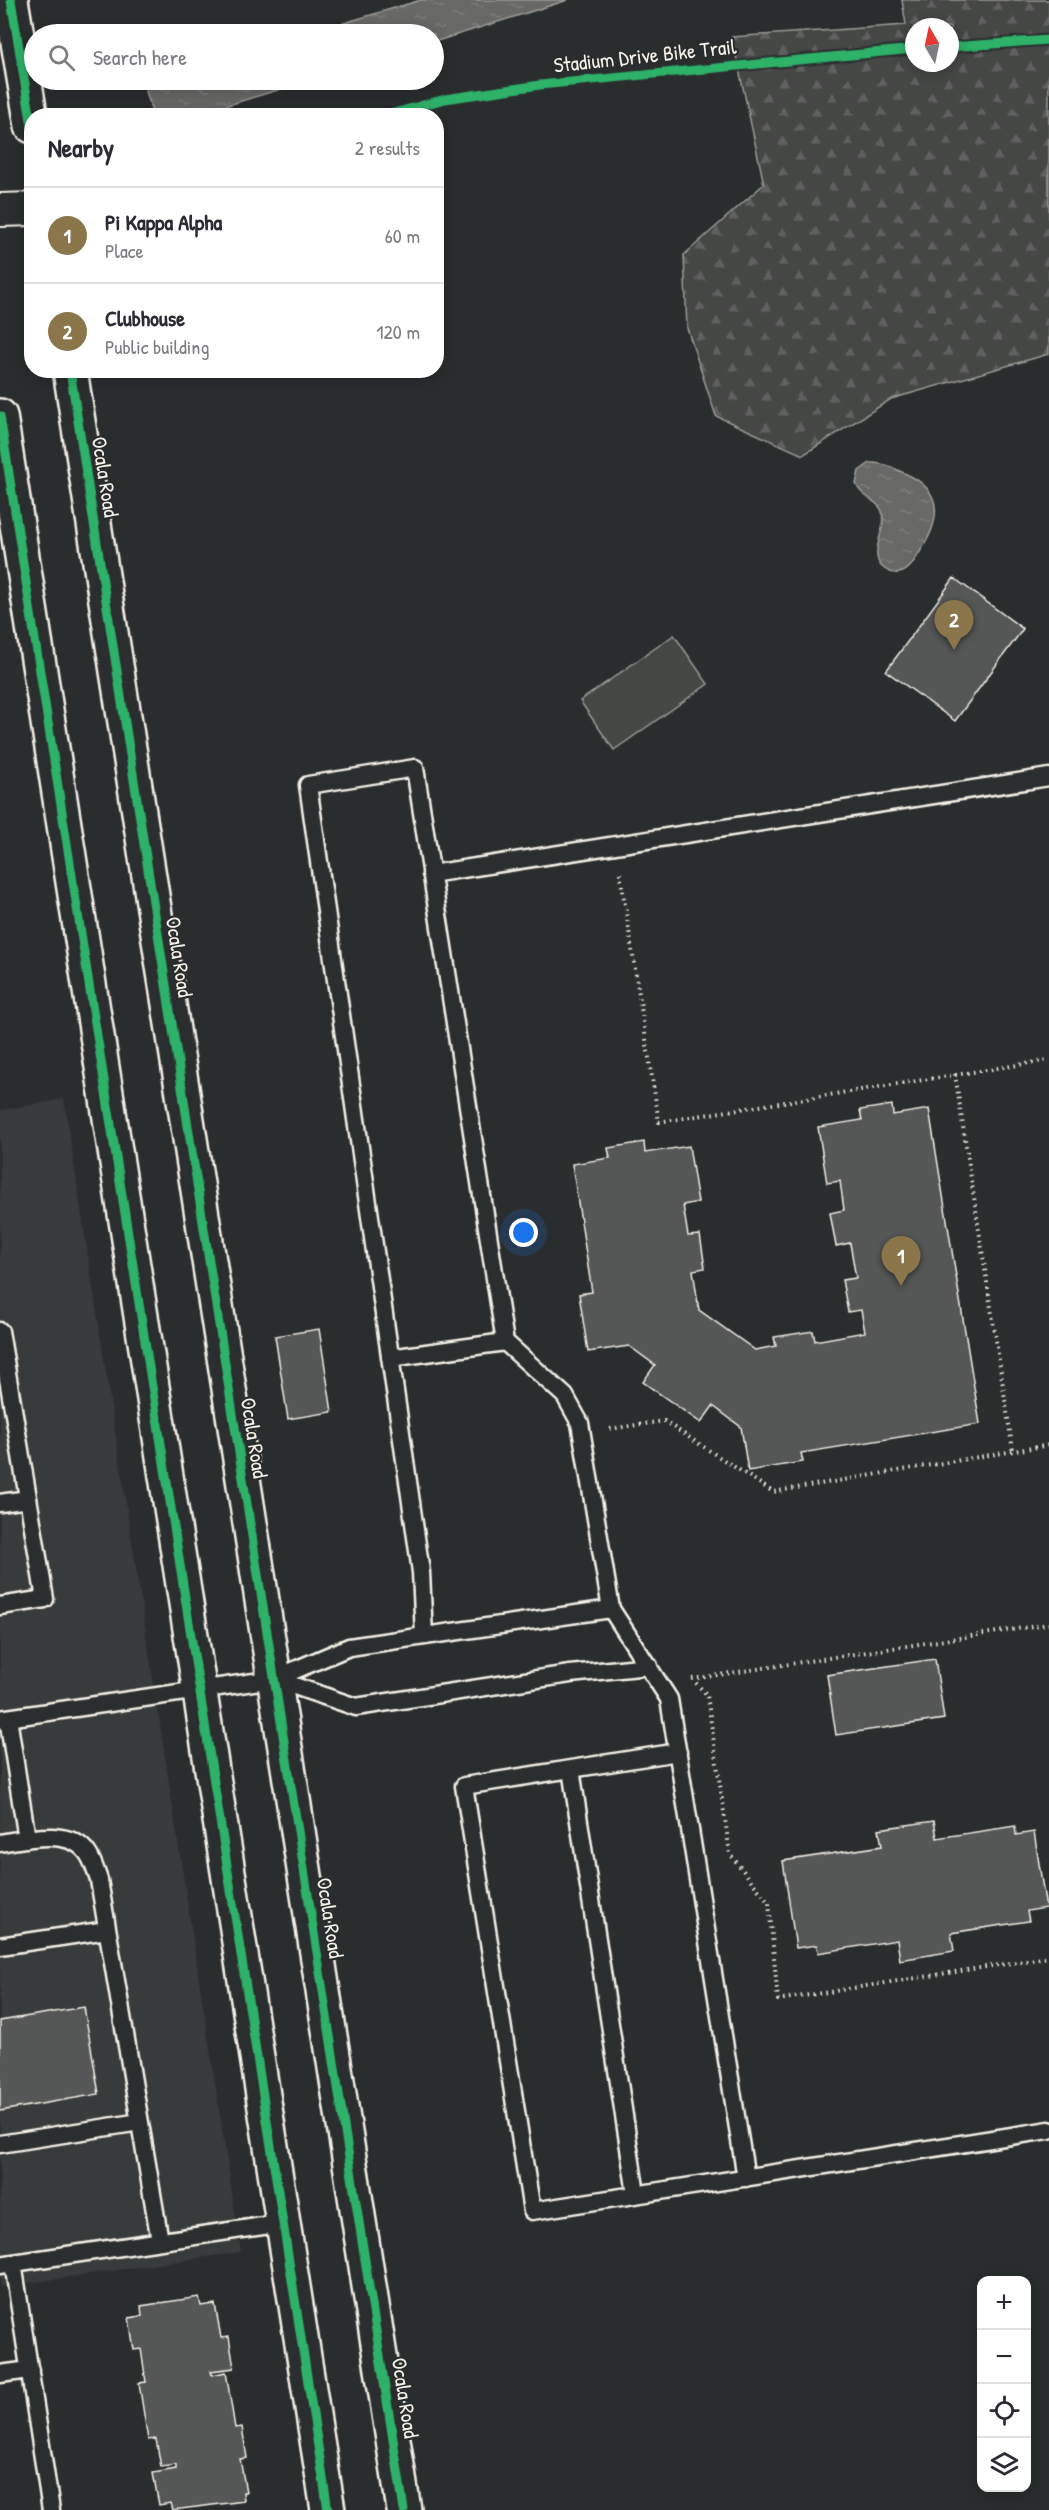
<!DOCTYPE html>
<meta charset="utf-8">
<style>
body{margin:0;font-family:"Patrick Hand",sans-serif;background:#f2f2f3;color:#2b2b33}
.controls{position:absolute;right:18px;bottom:18px;display:grid;overflow:hidden;border-radius:12px;box-shadow:0 3px 15px #0003}
.controls button{width:54px;height:54px;display:grid;place-items:center;padding:0;border:0;border-bottom:2px solid #e1e1e2;background:#fff;color:#2b2b33;font:30px sans-serif}
.compass{position:absolute;left:905px;top:18px;width:54px;height:54px;border-radius:50%;background:#fff;box-shadow:0 3px 15px #0003;rotate:351deg}
.you{position:absolute;left:524px;top:1233px;width:21px;height:21px;margin:-15px;border:4px solid #fff;border-radius:50%;background:#1a73e8;box-shadow:0 0 0 9px #1a73e833}
.badge{display:grid;place-items:center;width:39px;height:39px;border-radius:50%;background:#8a764a;color:#fff;font-size:20px;font-weight:700}
.pin{position:absolute;translate:-50% -50px;filter:drop-shadow(0 2px 3px #0008)}
.pin::after{content:'';position:absolute;top:32px;width:21px;height:18px;background:inherit;clip-path:polygon(0 0,100% 0,50% 100%)}
.list{margin:0;padding:0;list-style:none}
h2{display:flex;justify-content:space-between;align-items:center;height:78px;margin:0;padding:0 24px;font-size:26px}
h2 small{font-size:20px;font-weight:400;color:#7c7c81}
.list li{display:grid;grid-template-columns:39px 1fr auto;gap:18px;align-items:center;box-sizing:border-box;height:96px;padding:0 24px;border-top:2px solid #e1e1e2}
.list b{display:block;font-size:22px;white-space:nowrap}
.list p{margin:0;font-size:20px;white-space:nowrap;color:#7c7c81}
.list em{font-size:20px;font-style:normal;color:#7c7c81}
.icon{flex:none;width:33px;height:33px;fill:none;stroke:currentColor;stroke-width:2;stroke-linecap:round;stroke-linejoin:round}
.map{position:relative;flex:none;width:1049px;height:2510px;overflow:hidden}
.search{position:absolute;background:#fff;box-shadow:0 3px 15px #0003;left:24px;top:24px;width:420px;height:66px;display:flex;align-items:center;gap:15px;box-sizing:border-box;padding:0 21px;border-radius:33px;color:#7c7c81;font-size:22px}
.panel{position:absolute;background:#fff;box-shadow:0 3px 15px #0003;left:24px;top:108px;width:420px;height:270px;border-radius:24px}
.map>svg:first-child{display:block}
</style>
<div class="map">
<svg width="1049" height="2510" viewBox="0 0 1049 2510">
<defs>
<pattern id="forest-firs" width="22" height="20" patternUnits="userSpaceOnUse" patternTransform="scale(1.5)"><rect width="22" height="20" fill="#444645"/><path d="M5 1l3.5 6h-7zM16 11l3.5 6h-7z" fill="#606160"/></pattern>
<pattern id="water-ripples" width="26" height="14" patternUnits="userSpaceOnUse" patternTransform="scale(1.5)"><rect width="26" height="14" fill="#676866"/><path d="M2 4q2-2 4 0t4 0M15 11q2-2 4 0t4 0" fill="none" stroke="#7d7e7c"/></pattern>
</defs>
<rect width="100%" height="100%" fill="#2a2d2e"/>
<filter id="ink" filterUnits="userSpaceOnUse"><feTurbulence type="fractalNoise" baseFrequency=".0167" numOctaves="2"/><feDisplacementMap in="SourceGraphic" scale="12" xChannelSelector="R" yChannelSelector="G"/><feConvolveMatrix kernelMatrix="1 2 1 2 8 2 1 2 1" color-interpolation-filters="sRGB"/></filter>
<g filter="url(#ink)">
<path fill="#373a3a" d="M64 1099 241 2252 0 2287V1110Z"/>
<path fill="#444645" stroke="#9c9c96" stroke-width="1.5" d="M674 635 708 684 614 750 580 701Z"/>
<path fill="url(#forest-firs)" stroke="#9c9c96" stroke-width="1.5" fill-rule="evenodd" d="M902 0H1049V354L891 399 803 455 716 416 687 328 684 255 764 184 732 37 906 25ZM914 27H950V63H914Z"/>
<path fill="url(#water-ripples)" stroke="#9f9f9a" stroke-width="1.5" d="M421 0H568L434 42V34H307Z
M159 80H311L195 115H153L144 84Z
M870 463C882 462 893 468 904 473 947 491 940 523 918 555 913 563 909 571 899 573 893 574 886 571 882 567 867 551 890 527 881 509 875 499 861 497 856 484L859 471Z"/>
<path fill="#555756" stroke="#f4f1e8" stroke-width="1.5" d="M954 578 1023 629 955 721 886 671Z
M892 1105 893 1115 929 1109 980 1424 801 1453 803 1462 748 1471 741 1427 713 1406 701 1423 643 1382 655 1365 629 1346 588 1352 579 1294 592 1292 572 1164 610 1158 608 1148 644 1142 645 1153 689 1146 698 1202 683 1205 688 1236 700 1235 705 1268 693 1270 699 1310 755 1350 776 1346 774 1337 813 1331 815 1341 865 1332 861 1310 848 1312 842 1280 856 1278 850 1243 836 1246 830 1213 844 1210 840 1181 827 1183 818 1127 862 1120 860 1110Z
M319 1329 332 1412 288 1419 275 1336Z
M935 1659 944 1719 836 1735 827 1675Z
M934 1821 937 1838 1015 1826 1016 1835 1034 1832 1046 1908 1027 1911 1029 1921 951 1933 954 1951 900 1960 897 1940 818 1953 817 1945 796 1948 783 1861 882 1846 879 1829Z
M84 2007 99 2094 0 2111V2021Z
M199 2297 201 2306 215 2304 221 2338 229 2337 234 2368 211 2371 212 2375 226 2372 235 2428 242 2427 247 2458 240 2459 246 2492H243L244 2501 173 2510 171 2503 159 2505 153 2473 176 2469V2465L161 2467 156 2439 148 2440 139 2383 146 2382 141 2349 134 2350 129 2318 142 2316 141 2306Z"/>
<g fill="none" stroke-linecap="round" stroke-linejoin="round">
<g stroke="#f4f1e8" stroke-width="21">
<path id="lane" d="M431 874 1049 777
M0 1331 45 1599 0 1606
M390 1358 505 1342
M0 1503 28 1499
M424 1636 421 1572 308 785 415 768 505 1342 565 1396 580 1423 611 1609 669 1699 746 2178
M274 1679 356 1707 570 1674 649 1666
M8 1718 27 1839
M0 1719 274 1679 349 1647 611 1609
M678 1752 464 1786 532 2211 1049 2130
M571 1769 636 2194
M0 1843C25 1839 71 1827 88 1854 93 1861 96 1872 99 1880L160 2241
M0 1946 107 1930
M0 2144 140 2122
M13 2263 51 2510
M0 2265 283 2223
M0 2374 30 2370"/>
</g>
<g stroke="#f4f1e8" stroke-width="36">
<path id="street" d="M0 210 32 209"/>
</g>
<g stroke="#f4f1e8" stroke-width="38">
<path id="secondary" d="M11 0 32 126
M70 370 404 2510
M0 416 328 2510"/>
</g>
<path stroke="#f4f1e8" stroke-width="4" stroke-dasharray="1.5 4.5" stroke-linecap="butt" d="M620 873 659 1122 1049 1060
M955 1074 1013 1451
M610 1429 664 1421 773 1492 1049 1445
M692 1679 1049 1624
M696 1683 707 1695 730 1854 769 1903 778 2000 1049 1957"/>
<use href="#lane" stroke="#2a2d2e" stroke-width="16"/>
<use href="#street" stroke="#2a2d2e" stroke-width="32"/>
<use href="#secondary" stroke="#2a2d2e" stroke-width="33"/>
<g stroke="#2a2d2e" stroke-width="13">
<path id="cycleway" d="M11 0 32 126
M950 47 1049 40
M383 116 445 99 540 85 914 49
M70 370 404 2510
M0 416 328 2510"/>
</g>
<use href="#cycleway" stroke="#2db169" stroke-width="9"/>
</g>
</g>
<g text-anchor="middle" stroke-width="4.5" stroke-linejoin="round" paint-order="stroke">
<g font-size="21" fill="#f4f1e8" stroke="#2a2d2e">
<text transform="translate(645 56) rotate(-6)" y="7">Stadium Drive Bike Trail</text>
<text transform="translate(105 477) rotate(81)" y="7">Ocala Road</text>
<text transform="translate(179 957) rotate(81)" y="7">Ocala Road</text>
<text transform="translate(254 1438) rotate(81)" y="7">Ocala Road</text>
<text transform="translate(330 1918) rotate(81)" y="7">Ocala Road</text>
<text transform="translate(405 2398) rotate(81)" y="7">Ocala Road</text>
</g>
</g>
</svg>
<div class="controls">
<button>+</button>
<button>−</button>
<button><svg class="icon" aria-label="locate" viewBox="0 0 24 24"><circle cx="12" cy="12" r="6"/><path d="M12 2v4M12 18v4M2 12h4M18 12h4"/></svg></button>
<button><svg class="icon" aria-label="layers" viewBox="0 0 24 24"><path d="M12 4l9 5-9 5-9-5zM3 14l9 5 9-5"/></svg></button>
</div>
<svg class="compass" viewBox="-18 -18 36 36"><path d="M0-13l5 13h-10z" fill="#e53935"/><path d="M0 13l5-13h-10z" fill="#7c7c81"/></svg>
<div class="you"></div>
<div class="pin badge" style="left:901px;top:1286px">1</div>
<div class="pin badge" style="left:954px;top:650px">2</div>
<div class="search"><svg class="icon" aria-label="search" viewBox="0 0 24 24"><circle cx="10" cy="10" r="6"/><path d="M15 15l6 6"/></svg>Search here</div>
<section class="panel">
<h2>Nearby<small>2 results</small></h2>
<ul class="list">
<li><span class="badge">1</span><div><b>Pi Kappa Alpha</b><p>Place</p></div><em>60 m</em></li>
<li><span class="badge">2</span><div><b>Clubhouse</b><p>Public building</p></div><em>120 m</em></li>
</ul>
</section>
</div>
